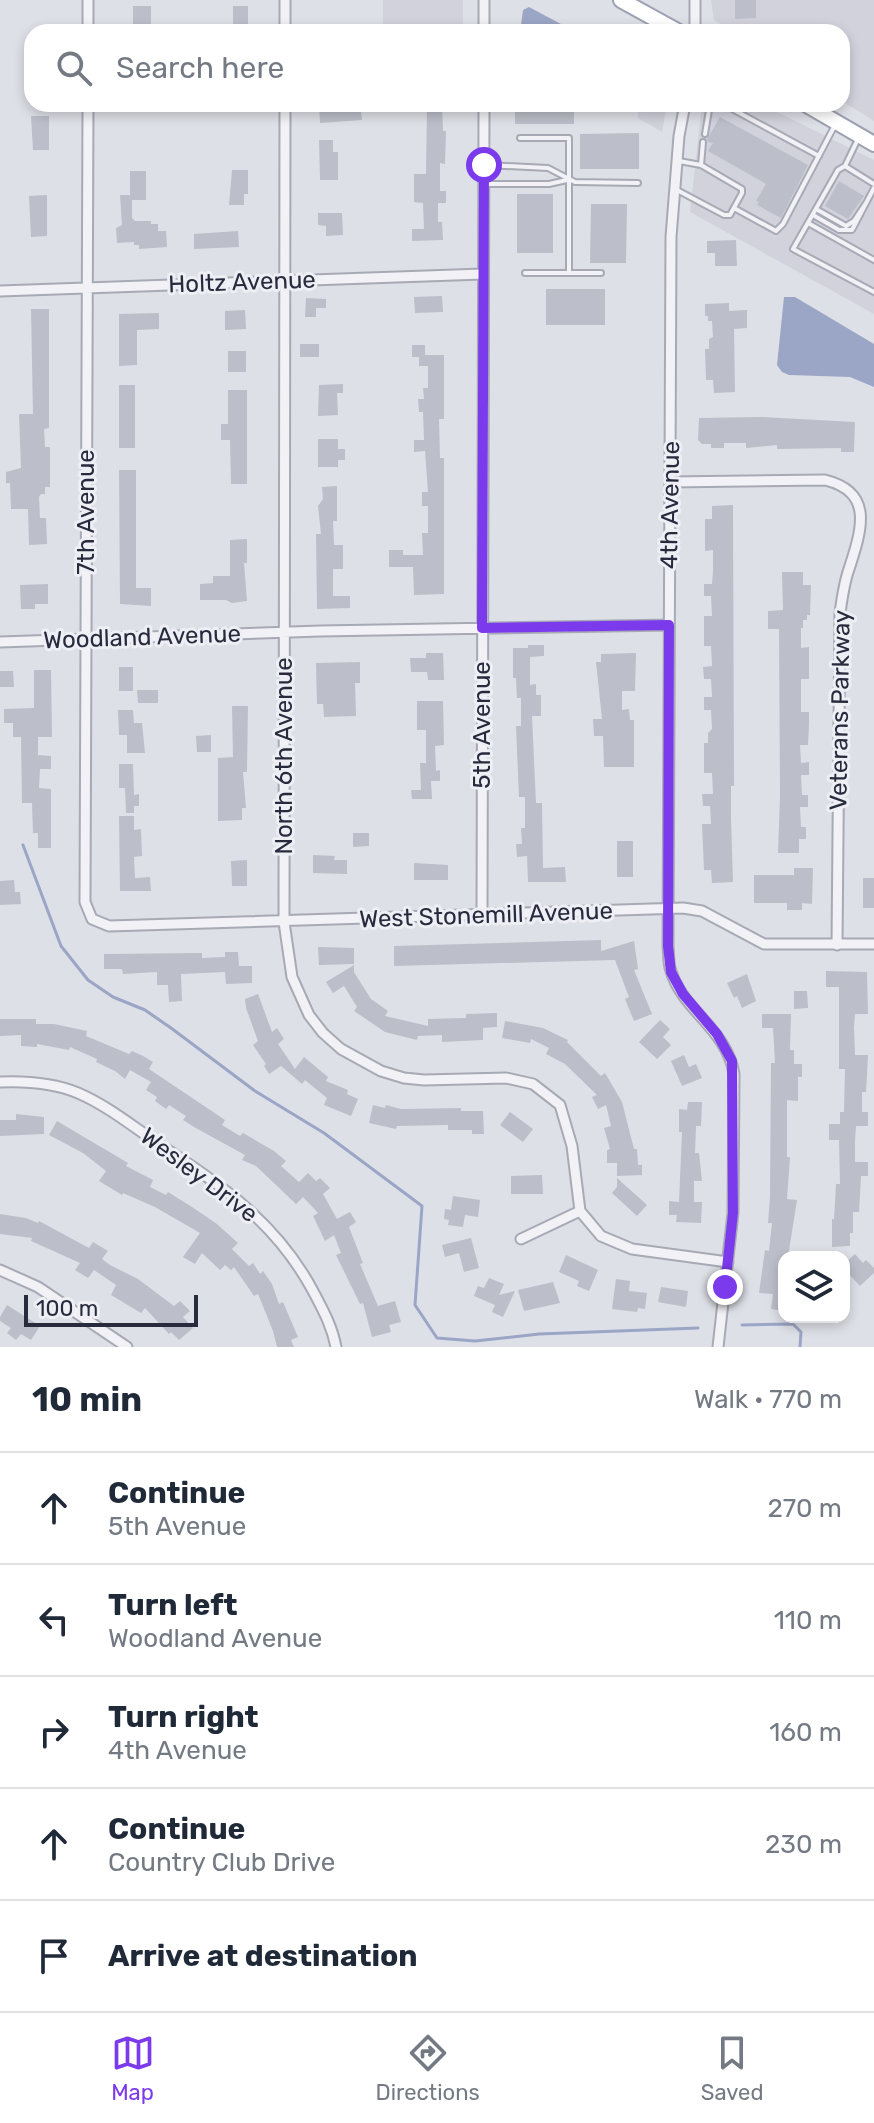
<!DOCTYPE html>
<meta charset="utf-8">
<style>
body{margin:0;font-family:Rubik,sans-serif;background:#f6f6f7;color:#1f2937}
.controls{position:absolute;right:24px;bottom:24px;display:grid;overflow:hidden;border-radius:16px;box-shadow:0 4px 12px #0003}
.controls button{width:72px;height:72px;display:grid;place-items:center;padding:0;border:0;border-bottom:2px solid #e0e1e3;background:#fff;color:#1f2937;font:40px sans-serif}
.scale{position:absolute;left:24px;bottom:20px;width:174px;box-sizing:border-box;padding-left:8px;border:4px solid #282b3d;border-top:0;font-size:22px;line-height:28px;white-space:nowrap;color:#282b3d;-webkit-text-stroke:6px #eeeff5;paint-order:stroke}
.stop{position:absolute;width:24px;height:24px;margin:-18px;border:6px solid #7c3aed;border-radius:50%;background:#fff}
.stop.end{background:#7c3aed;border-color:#fff;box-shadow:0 2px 8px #0008}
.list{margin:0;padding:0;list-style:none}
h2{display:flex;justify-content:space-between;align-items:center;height:104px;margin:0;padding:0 32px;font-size:34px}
h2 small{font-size:26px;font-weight:400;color:#747a83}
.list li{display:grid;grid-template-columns:52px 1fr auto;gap:24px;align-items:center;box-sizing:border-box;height:112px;padding:0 32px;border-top:2px solid #e0e1e3}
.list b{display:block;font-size:30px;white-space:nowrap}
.list p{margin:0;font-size:26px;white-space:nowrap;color:#747a83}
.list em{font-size:26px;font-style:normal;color:#747a83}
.icon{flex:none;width:44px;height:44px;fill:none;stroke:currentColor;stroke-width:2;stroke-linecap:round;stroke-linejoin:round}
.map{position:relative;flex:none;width:874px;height:1347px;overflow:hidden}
.search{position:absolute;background:#fff;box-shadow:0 4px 12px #0003;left:24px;right:24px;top:24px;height:88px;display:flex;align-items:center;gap:20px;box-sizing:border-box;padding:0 28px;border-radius:24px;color:#747a83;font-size:30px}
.sheet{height:664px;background:#fff}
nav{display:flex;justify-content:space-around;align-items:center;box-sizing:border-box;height:112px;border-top:2px solid #e0e1e3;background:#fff;font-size:22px;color:#747a83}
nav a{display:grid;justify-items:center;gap:4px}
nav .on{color:#7c3aed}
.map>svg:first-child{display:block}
</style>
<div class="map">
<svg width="874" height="1347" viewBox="0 0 874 1347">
<rect width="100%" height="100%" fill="#dee0e7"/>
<path fill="#d1d2dc" d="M383 0H463V32H383Z
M711 0H874V121L842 101V32H734L714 20Z
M639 104H667L662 132 638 118Z
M702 104H761L874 160V314L690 212Z"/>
<path fill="#9ba5c5" d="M529 7 576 32H520L523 10Z
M784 297H795L874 344V387L850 377 789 375 782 372 777 365Z"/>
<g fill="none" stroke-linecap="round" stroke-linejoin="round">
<path stroke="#9ba5c5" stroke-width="3" d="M23 845 61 946 88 980 113 997 145 1010 171 1028 255 1091 324 1133 422 1206 415 1305 437 1338 475 1341 539 1334 698 1328
M742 1325 793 1324 801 1332 800 1347"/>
</g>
<path fill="#bcbec9" d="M735 0H756V18L735 19Z
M133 6H151V32H133Z
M233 6H248V32H233Z
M319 104H360L362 120 320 123Z
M427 104H442L443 131H446L445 164 440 163V191H446V203H438V222H442L443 240 412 241V229H424L423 203 414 202V174H426Z
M515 104H574V124H515Z
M31 116H49V150H33Z
M720 117 808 165 781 218 757 205 759 202 756 201 766 184 708 151 713 143 708 142 707 139Z
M639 133V169H580V134Z
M319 140H333V152H338V180H320Z
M232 170H248V194H244V205H229Z
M130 171H146V200H132V218L135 221H151V224H158V231H166L167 247 139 249V245H134V242L117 243 116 228 122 225 120 195H130Z
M839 181 864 196 848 219 825 206Z
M517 194H553V253H517Z
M47 195V236L31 237 29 196Z
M591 204H627L626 263H590Z
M318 213H342L343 235 326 236V226L318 225Z
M238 231 239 247 194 249V234Z
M736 240 737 266H715V253H707V241Z
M546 289H605V325H546Z
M442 296 443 312 415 313 414 297Z
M306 298 326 299V308H316V317H305Z
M729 303V311L747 310V328L734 329 735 392 714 393 713 380H706L705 349H709V339L713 337 712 321H708V316H705V304Z
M31 309H49V428L44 429 45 447H50V487H45V494H41L39 497 40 518H46L47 544 29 545 28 509H11L10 483H6V472L21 468 19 414H33Z
M245 310 246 329 225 330V311Z
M159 313V329L137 330V365L119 366V314Z
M300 344H319V357H300Z
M412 345H425V355H444V419H439L440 458H444V594L414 595 413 567H389V550H403V555H423L422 533H428V506H422V492H428L425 451 414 452V440H424L423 412H419L418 399H424L423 388H428V366H419V357H412Z
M228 351H246V372H228Z
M343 384V393H337L338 415 318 416 319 385Z
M119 385H135V448H119Z
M228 390H247V484H231L230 440H221V424H228Z
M760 417 855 422 854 452H841V448L777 449V445L746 448V443H724V448H711V444H702L698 440 699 418Z
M318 439H338V449H345V460H338V467H318Z
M119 470H136V588H151V606L120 604Z
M337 486V521H333L334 545H343V569H333V596H350V608L317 609 316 534H321L318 506 323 499 322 487Z
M733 505 734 786H731V819L733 882 712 883 711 870H704L702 824H711L710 806H703L702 794H713L712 773H704V743H708V733L712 729 711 710H704V697H712L711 679H704L703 667 712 666 711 646H704V616H712L711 596H704V584H712L713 571V550L705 551V519H712V506Z
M247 539V563H244L247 601 232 603 226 600H200V584L213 583V576H230V540Z
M782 572H803V585H811L810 615H807V620H803V628H801V648L809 647V679H801V712H809V724L808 745H800L801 763 809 762V775H801L802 795H808V807H800L801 827H806V839H799V853H778L780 796 779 629H768V611L783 610Z
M48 584V604H35V609H21L20 585Z
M528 645H544V656L530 657V685L536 684V695H541V716H532L536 803H542L543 868 565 867 566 882H528L527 856 517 857 516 844H522L521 828H525V797H519L516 726H521V698H517L516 678H513V648H528Z
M426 653H443L444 680H428L427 672H411L410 658H426Z
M636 653 635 691H622V710L629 709 630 720H634V767H604L603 736H594L593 719H602L596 662H601V654Z
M360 662V683H355L356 716 324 717 323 704H317L316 663Z
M119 667H133V691H119Z
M34 670H51L52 737H38V755L51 756V769H40L39 788 51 789V848H38V833H33L32 803H22L21 737H13V723H4V709L34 708Z
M0 671H13L14 687H0Z
M137 690H158V703H138Z
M417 701H443L444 745 435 746 436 771 440 770V781H431L432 799H412L411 790H421L420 763H426V730H417Z
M232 706H248L247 772H243L246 808H242V820L218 821V758L233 757Z
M118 710H133L134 723H142L145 753H127V735H119Z
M211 735V752H197L196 736Z
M119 764H133L134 795 139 794V806H134V813H126L125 788H119Z
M119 816H134V830L141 829 142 856 134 857 135 878 150 877 151 891H120Z
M353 833H369V846L353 847Z
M617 841H633V877H617Z
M313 855 335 856 334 860H347V874L313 873Z
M247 860V886H232L231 861Z
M414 863 448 865V880H414Z
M794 868H813L812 904 802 903V910H787V903H754V875H794Z
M863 878H874V908H863Z
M14 880 15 892H20L21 904 0 905V881Z
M601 940V951L634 941 638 969 634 970 652 1014 634 1021 625 999 629 997 615 960 394 966V946Z
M318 947 354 948V964L319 965Z
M225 952H238L239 966H252V983L226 984 225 972 181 974 182 1001 169 1002 168 985H157V972L123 974 122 969H104V954L202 953V958L225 957Z
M354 965V972L371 999 388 1011 385 1016 428 1026V1019L466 1018V1014L497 1013V1027L483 1028V1040L442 1042V1035L418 1036 417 1040 385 1032 354 1011 357 1007 344 986 333 993 326 982Z
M826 971 867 972 868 1014H855L854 1028 855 1055H868L866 1092H862V1112H868V1126H856L855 1140V1162H868V1176H861L859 1212H853V1233H850V1246L832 1247V1219H834L836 1184H840L839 1140H829V1124H840V1112H844L845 1069H839V987H826Z
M747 974 756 1001 742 1008 737 996 734 998 727 983Z
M794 991H807L808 1008 794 1009Z
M258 994 272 1032 277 1028 284 1039 278 1044 295 1069 304 1057 328 1077 326 1081 348 1090 347 1094 358 1099 351 1116 324 1105 327 1098 305 1080 302 1084 281 1066 269 1074 264 1066 266 1064 253 1045 258 1041 246 1008 245 999Z
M762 1014H791L790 1050H794V1064H802V1077H798V1101L787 1100V1157H790L787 1199 797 1200 788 1257H784V1311L771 1309 773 1294 759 1293 765 1250 769 1251 772 1223H768L770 1197 771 1063H775L773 1028H762Z
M0 1019H36V1024H54L87 1031 86 1036 129 1054 132 1051 143 1056 153 1062 149 1069 225 1120 222 1125 240 1136 243 1133 274 1151 286 1161 281 1166 299 1182 308 1173 316 1181 320 1178 330 1188 323 1194 337 1219 350 1212 356 1222 349 1227 363 1263 360 1264 378 1306 395 1301 401 1322 389 1325 391 1332 372 1337 363 1303 360 1304 336 1255 341 1253 334 1235 325 1241 313 1216 318 1213 303 1197 296 1204 256 1166 242 1160 245 1155 194 1127 183 1120 186 1116 169 1105 166 1109 155 1101 157 1097 146 1090 151 1082 130 1070 125 1079 115 1071 96 1062 97 1059 70 1047 69 1050 37 1044V1047L21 1046V1035L0 1036Z
M660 1020 670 1029 663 1037 671 1045 657 1059 639 1042Z
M505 1021 543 1028 568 1040 567 1042 601 1076 605 1073 622 1102 634 1149H637L638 1165H642V1175L617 1176V1163H607V1150L610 1149 604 1128 611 1126 606 1105 598 1109 592 1097 597 1095 565 1064 546 1054 549 1048 531 1039 530 1043 502 1038Z
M684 1055 689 1067 696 1064 702 1078 682 1086 671 1061Z
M688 1102H702L701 1126H696L695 1153H699L702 1181H694V1202H702L701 1223 676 1222 677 1215H669V1201L679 1202 682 1132H679V1109L687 1110Z
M373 1105 385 1108 386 1105 401 1109 461 1108V1111H483L484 1134H472V1130H448V1125L397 1126 396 1129 369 1123Z
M510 1112 533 1129 523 1142 500 1125Z
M16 1114 44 1117V1134L0 1136V1120H16Z
M57 1121 128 1163 126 1166 153 1180 150 1187 166 1195 168 1192 192 1207 217 1224 238 1243 232 1249 249 1266 253 1263 260 1274 263 1271 272 1284 279 1304 283 1302 298 1337 291 1340 294 1347H277L273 1331 258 1294 254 1296 234 1267 231 1270 225 1265 220 1270 202 1253 195 1264 183 1257 200 1233 155 1207 123 1193 122 1195 99 1181 106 1171 83 1153 49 1135Z
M542 1175 543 1194H511V1176Z
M617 1178 647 1205 637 1216 612 1193 617 1187Z
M453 1196 480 1200 478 1217 465 1215 463 1227 448 1225 449 1220 444 1219 445 1209 451 1210Z
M0 1214 26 1218 38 1223 39 1221 89 1248 93 1242 108 1251 102 1259 110 1265 138 1279 174 1306 180 1301 190 1311 183 1317 193 1328 179 1340 171 1332 169 1334 145 1308 141 1313 111 1295 116 1285 94 1270 88 1278 75 1270 80 1263 31 1241 32 1238 0 1234Z
M471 1238 479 1268 464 1272 459 1253 445 1257 442 1245Z
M855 1254 863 1263 866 1260 874 1268V1273L860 1286 844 1269V1264Z
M566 1255 598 1270 589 1291 577 1286 579 1281 559 1272Z
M489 1278 504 1284 499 1295 515 1291 503 1317 492 1312 495 1305 474 1296 478 1286 484 1288Z
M616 1279 630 1281 629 1291 647 1293 645 1309 638 1308 637 1312 612 1309Z
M553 1282 560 1303 524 1311 518 1290Z
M661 1287 688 1291 686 1307 658 1302Z
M7 1305 40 1326 31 1340 21 1334 16 1340 7 1333 11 1328 0 1321V1317Z"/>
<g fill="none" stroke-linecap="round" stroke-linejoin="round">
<g stroke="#a7aab4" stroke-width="8">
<path id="service" d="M723 104 819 156
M705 134 710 104
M520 138H569V273
M858 139 845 166 838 170 793 249 874 292
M485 165 548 168 575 182 638 183
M701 165 703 142
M845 166 874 184
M484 184H549L567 180
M677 190 724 215H730L742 193V189L701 165 679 161
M734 208 776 231 783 224 835 125
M816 209 846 226 854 221 866 203
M813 215 839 230H852L874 188
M808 223 874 260
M525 273H601"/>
</g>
<g stroke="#a7aab4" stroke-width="13">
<path id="minor" d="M695 0V32
M88 32V0
M285 32V0
M484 32V0
M88 104 85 902 92 919 109 926 683 908 702 911 764 944H874
M285 104 284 922 292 977 309 1015 323 1033 341 1049 381 1071 404 1078 424 1080 506 1078 533 1084 560 1105 572 1146 580 1211 601 1236 632 1249 728 1262
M685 104 679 136 671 237 668 946C669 954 668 964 671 971 682 1010 727 1029 734 1074L733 1213 718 1347
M0 291 483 274
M670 482 825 480C874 492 862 529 849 569 844 583 842 598 840 613L837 945
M0 642 320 631 669 625
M482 914 484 104
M0 1082C26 1081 54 1083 78 1093 106 1105 131 1125 156 1142 220 1185 275 1220 313 1291 323 1310 332 1326 336 1347
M521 1239 580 1211
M0 1270 38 1287 127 1347"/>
</g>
<g stroke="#9ea1b2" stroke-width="18">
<path id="primary" d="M621 0 679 32
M805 104 874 144"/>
</g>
<use href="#service" stroke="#f1f1f6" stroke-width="4"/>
<use href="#minor" stroke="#f1f1f6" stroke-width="9"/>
<use href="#primary" stroke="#fff" stroke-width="14"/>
</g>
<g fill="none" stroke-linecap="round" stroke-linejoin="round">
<path stroke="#7c3aed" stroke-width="10" d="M484 165 482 628 669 625 668 946 671 972 683 994 717 1034 732 1061 733 1213 725 1287"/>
</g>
<g text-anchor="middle" stroke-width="6" stroke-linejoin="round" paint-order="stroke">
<g font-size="24" fill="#282b3d" stroke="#eeeff5">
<text transform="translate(242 282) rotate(-2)" y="8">Holtz Avenue</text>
<text transform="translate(670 505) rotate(-89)" y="8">4th Avenue</text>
<text transform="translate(86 512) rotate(-90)" y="8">7th Avenue</text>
<text transform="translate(142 637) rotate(-2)" y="8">Woodland Avenue</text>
<text transform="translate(840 710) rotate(-89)" y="8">Veterans Parkway</text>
<text transform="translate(482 725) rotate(-90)" y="8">5th Avenue</text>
<text transform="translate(284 756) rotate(-90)" y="8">North 6th Avenue</text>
<text transform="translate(486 915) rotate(-2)" y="8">West Stonemill Avenue</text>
<text transform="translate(199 1175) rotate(37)" y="8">Wesley Drive</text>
</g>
</g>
</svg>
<div class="controls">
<button><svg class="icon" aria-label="layers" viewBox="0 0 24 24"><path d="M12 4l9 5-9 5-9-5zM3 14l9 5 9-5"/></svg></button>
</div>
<div class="scale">100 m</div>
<div class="stop" style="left:484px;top:165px"></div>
<div class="stop end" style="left:725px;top:1287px"></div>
<div class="search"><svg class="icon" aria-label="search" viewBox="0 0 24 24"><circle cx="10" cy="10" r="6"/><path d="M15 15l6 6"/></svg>Search here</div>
</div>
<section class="sheet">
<h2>10 min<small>Walk · 770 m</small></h2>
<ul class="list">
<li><svg class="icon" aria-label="ahead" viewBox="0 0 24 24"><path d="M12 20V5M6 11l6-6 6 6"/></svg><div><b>Continue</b><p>5th Avenue</p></div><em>270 m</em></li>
<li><svg class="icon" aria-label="left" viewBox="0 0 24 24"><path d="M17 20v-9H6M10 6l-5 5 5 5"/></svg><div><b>Turn left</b><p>Woodland Avenue</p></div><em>110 m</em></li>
<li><svg class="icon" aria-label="right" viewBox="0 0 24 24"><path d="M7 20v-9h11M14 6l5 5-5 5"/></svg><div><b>Turn right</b><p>4th Avenue</p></div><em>160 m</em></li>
<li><svg class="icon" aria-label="ahead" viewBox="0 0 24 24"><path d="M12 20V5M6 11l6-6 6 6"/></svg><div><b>Continue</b><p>Country Club Drive</p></div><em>230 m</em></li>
<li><svg class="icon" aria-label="arrive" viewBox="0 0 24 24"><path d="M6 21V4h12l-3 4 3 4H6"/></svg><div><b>Arrive at destination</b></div></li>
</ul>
</section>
<nav>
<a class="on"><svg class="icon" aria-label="map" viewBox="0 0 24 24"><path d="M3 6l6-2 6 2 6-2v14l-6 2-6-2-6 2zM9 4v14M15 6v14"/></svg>Map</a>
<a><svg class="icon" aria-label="directions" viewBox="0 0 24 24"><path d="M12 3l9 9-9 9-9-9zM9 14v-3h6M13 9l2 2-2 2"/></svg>Directions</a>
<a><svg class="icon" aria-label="saved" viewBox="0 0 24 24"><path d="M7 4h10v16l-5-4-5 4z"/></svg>Saved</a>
</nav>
